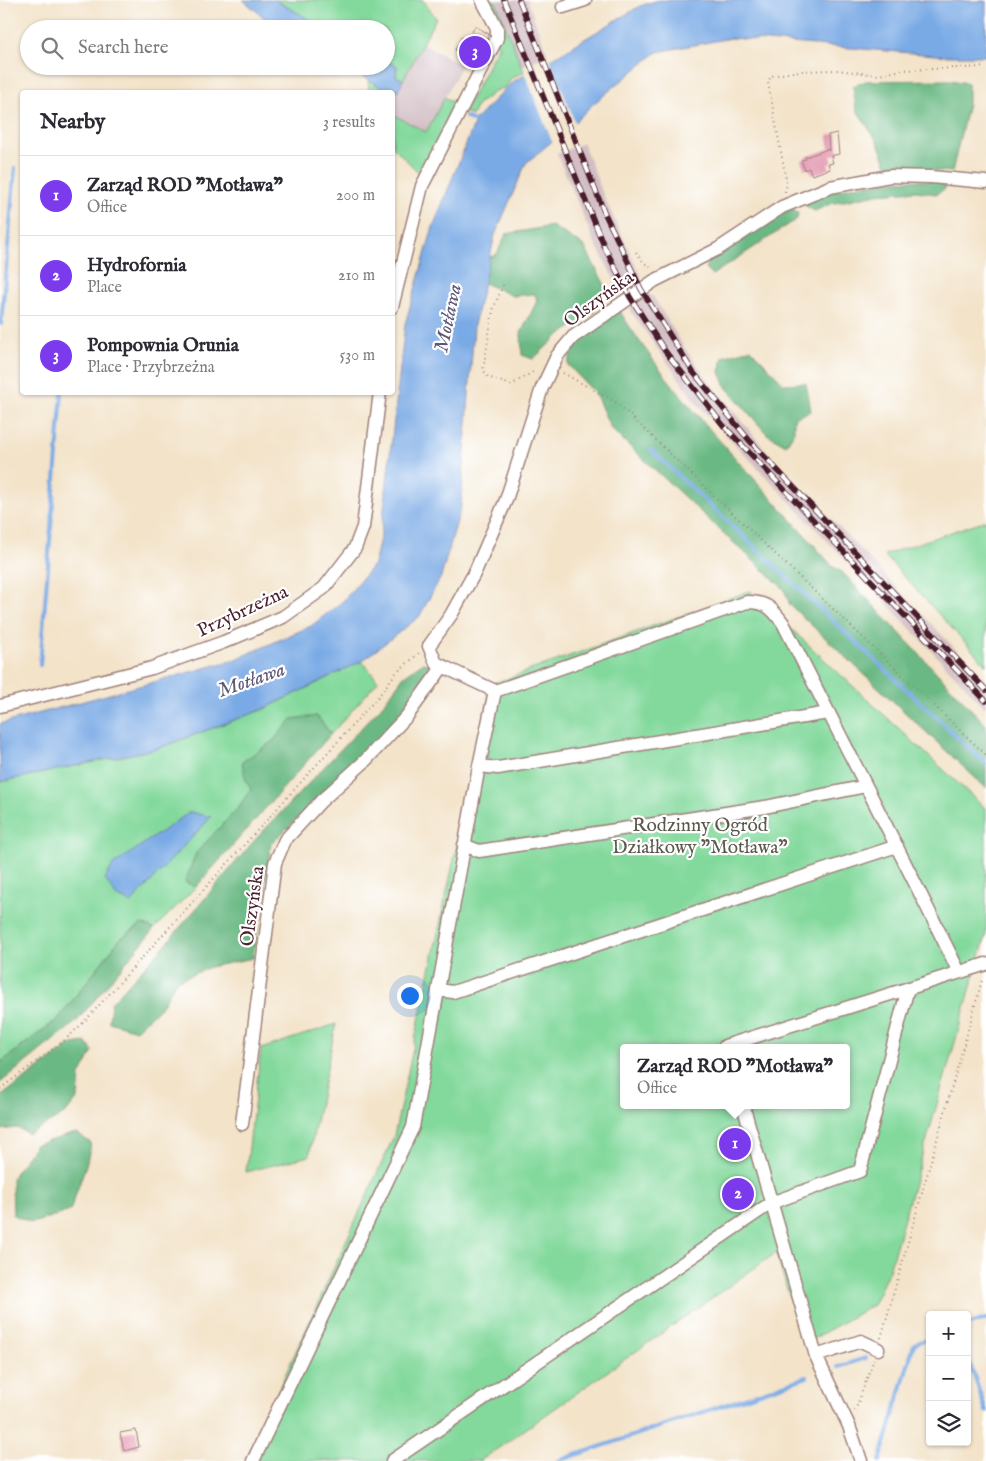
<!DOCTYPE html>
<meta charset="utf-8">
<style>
body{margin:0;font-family:"IM FELL English",serif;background:#f7f7f7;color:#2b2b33}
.controls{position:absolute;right:15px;bottom:15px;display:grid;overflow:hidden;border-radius:5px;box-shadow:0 1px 4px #0004}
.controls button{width:45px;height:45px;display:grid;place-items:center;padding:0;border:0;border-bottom:1px solid #e1e1e2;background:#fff;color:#2b2b33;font:25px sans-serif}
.you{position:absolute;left:409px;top:995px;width:18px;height:18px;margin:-12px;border:4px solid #fff;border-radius:50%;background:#1a73e8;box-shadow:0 0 0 8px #1a73e833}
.badge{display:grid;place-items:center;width:32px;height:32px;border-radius:50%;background:#7c3aed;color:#fff;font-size:16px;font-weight:700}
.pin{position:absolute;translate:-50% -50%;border:2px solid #fff;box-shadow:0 1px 5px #0006}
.popup{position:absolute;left:620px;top:1044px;width:230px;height:65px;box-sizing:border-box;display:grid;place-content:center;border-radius:5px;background:#fff;filter:drop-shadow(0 1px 4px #0005);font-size:16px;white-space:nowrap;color:#7c7c81}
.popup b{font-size:19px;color:#2b2b33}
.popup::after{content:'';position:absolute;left:50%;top:100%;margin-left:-10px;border:10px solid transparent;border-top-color:#fff}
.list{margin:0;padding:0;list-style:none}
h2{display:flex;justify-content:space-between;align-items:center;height:65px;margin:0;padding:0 20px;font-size:21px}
h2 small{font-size:16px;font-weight:400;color:#7c7c81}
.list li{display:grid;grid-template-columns:32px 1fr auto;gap:15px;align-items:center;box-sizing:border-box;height:80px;padding:0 20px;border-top:1px solid #e1e1e2}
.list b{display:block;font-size:19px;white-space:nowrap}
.list p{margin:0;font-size:16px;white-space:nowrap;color:#7c7c81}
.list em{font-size:16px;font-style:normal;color:#7c7c81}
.icon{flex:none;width:28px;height:28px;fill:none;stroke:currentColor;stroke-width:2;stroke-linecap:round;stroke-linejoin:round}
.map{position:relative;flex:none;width:986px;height:1461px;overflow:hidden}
.search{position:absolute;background:#fff;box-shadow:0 1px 4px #0004;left:20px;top:20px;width:375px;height:55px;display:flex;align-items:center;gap:12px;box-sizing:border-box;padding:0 18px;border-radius:28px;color:#7c7c81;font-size:19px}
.panel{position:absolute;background:#fff;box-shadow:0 1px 4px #0004;left:20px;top:90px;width:375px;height:305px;border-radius:5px}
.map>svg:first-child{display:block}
</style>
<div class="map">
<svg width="986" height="1461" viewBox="0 0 986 1461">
<rect width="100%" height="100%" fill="#fff"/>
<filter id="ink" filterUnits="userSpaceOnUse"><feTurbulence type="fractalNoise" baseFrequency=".02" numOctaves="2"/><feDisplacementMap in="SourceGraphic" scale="10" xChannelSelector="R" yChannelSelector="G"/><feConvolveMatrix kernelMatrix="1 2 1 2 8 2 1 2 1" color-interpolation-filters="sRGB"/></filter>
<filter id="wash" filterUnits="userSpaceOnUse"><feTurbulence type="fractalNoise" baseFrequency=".0096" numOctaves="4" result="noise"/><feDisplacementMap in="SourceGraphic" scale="20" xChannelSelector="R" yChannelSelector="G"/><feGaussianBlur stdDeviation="1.12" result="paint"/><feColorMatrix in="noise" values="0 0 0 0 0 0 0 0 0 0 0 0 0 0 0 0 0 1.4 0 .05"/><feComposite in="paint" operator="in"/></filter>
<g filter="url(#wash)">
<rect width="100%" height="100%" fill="#f3e3c9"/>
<path fill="#d2bec4" d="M495 0H527L548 55 522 66Z
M422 44 462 65 426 132 393 114 392 100Z
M583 143 604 197 641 276 640 281 623 292 620 290 593 239 557 154Z
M648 294 653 296 684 347 712 385 769 454 986 681V708L698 405 631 312V306Z"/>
<path fill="#83d99c" stroke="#667c64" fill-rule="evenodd" d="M275 0H423L436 18 403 80 396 76 397 66 386 61V29H326Z
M487 0H495L524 72 511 78 505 88C493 88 489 99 478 103L472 116 464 112 498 47Z
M368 80 383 88 390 85 398 90 393 100 392 92H369Z
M445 97 452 102 455 109 422 176 393 147 392 114 426 132Z
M986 520V665L884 555Z
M750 591 986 809V935L889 1270 873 1305 804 1344 776 1253 480 1461H246L394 1136 492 684ZM624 1048H846V1105H624Z
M362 661 378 681 331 734 317 716 293 719 273 741 243 762 252 788 185 882 196 887 154 929 142 924 120 939 58 1019 0 1063V782L159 748 264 709Z
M336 1024 309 1156 246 1172 261 1049Z"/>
<path fill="#6ab984" stroke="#5a6c58" d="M950 80 968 83V104L952 172 888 167 877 141 856 109 853 86 866 81Z
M912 180 945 182V189L936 194 916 191 877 194 830 204 815 211 807 207 804 202C839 186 875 182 912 180Z
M791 207 798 213 797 219 712 275 706 269 707 261Z
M552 226 584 246 607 289 601 292 594 313 558 336 533 359 522 355 521 333 537 301 535 294 513 296 484 283 489 258 497 254 506 234Z
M619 310C678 405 760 481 832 566L842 572 986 725V788L790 605 784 589 611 429 595 393 568 365C571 340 601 324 619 310Z
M751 349 784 384 806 383 811 411 794 418V432L786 445 767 434 726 387 720 372 723 357Z
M422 663 428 664 432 677 394 724 271 844 253 958 210 967 176 981 163 1004 136 1030 109 1022 111 1003 165 945 253 842 381 707 404 676Z
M317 716 331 734 196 887 185 882 196 853 238 808 251 789 246 781 242 762 273 741 292 719Z
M142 924 154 929 76 1022 0 1083V1063L58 1019 120 939Z
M85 1042 93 1051 80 1075 78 1098 66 1113 29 1134 17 1128 0 1130V1097L72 1044Z
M76 1133 91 1143 87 1162 70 1211 32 1223 13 1215 12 1178 35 1145Z"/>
<path fill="#7aaae5" stroke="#626488" d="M243 0H275L326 29H278Z
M658 0 986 1V56H947L731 38 657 52 593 104 573 124 526 163 495 235 474 325 461 507 441 577 419 617 362 661 264 709 159 748 0 782V724L234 660 311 626 343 601 374 564 381 534 405 324 433 227 476 119 511 83 640 6Z
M386 61 397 66 396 76 403 80 398 90 391 86 383 88 344 66H386Z
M190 812 211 817 131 903 116 896 105 879 113 865Z"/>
<path fill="#f3e3c9" d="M549 57 576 125 553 144 524 72Z"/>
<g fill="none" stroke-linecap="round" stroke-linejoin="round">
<path stroke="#7aaae5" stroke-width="4" d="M466 117 479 124
M1 324 15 168
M651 450 986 764
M40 665 62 392
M967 1325 986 1319
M967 1355 986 1411
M838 1367 866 1358
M558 1461 807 1377
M880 1461 914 1344 930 1338"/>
</g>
<g id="blocks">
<path fill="#e08eaa" d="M475 26 489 34 485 42 481 40 471 58 455 50 462 37 468 40Z
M837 133 839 154 831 156 833 163 828 164 830 169 812 175 809 168 805 170 801 160 806 159 805 157 828 149 829 151 828 135Z
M745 1184 751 1194 732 1205 726 1195Z
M136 1430 139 1447 124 1451 120 1433Z"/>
</g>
</g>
<g filter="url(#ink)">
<use href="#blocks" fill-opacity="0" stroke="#9e817a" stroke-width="1"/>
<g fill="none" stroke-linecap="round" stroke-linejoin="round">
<g stroke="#9e817a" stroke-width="15">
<path id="minor" d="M563 7 585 0
M392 307 422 186 497 38V28L482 0
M0 706 152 668 224 642 283 617 324 588 355 548 363 527 380 392
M479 766 498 768 828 713
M464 845 479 851 765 807 866 786
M959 972C902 855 842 739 783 623 772 608 766 602 747 602L495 691 436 663 429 646 451 615 475 572 506 500 542 388 557 356 573 337 654 281 718 249 782 207 830 187 890 176 931 177 986 182
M438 990 453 992 897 846
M726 1048 725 1046 986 964
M743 1105 816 1356 861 1341 878 1349
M242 1124 275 863 285 840 321 801 364 762 407 716 443 666
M816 1356 849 1426 861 1461
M253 1461 413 1127 479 766 495 691
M392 1461 771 1203 860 1171 908 988"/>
</g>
<path stroke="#9e817a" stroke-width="2" stroke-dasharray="1 4" stroke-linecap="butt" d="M785 192 787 184 768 82 771 76 799 71 837 70 879 75 902 70 986 67
M636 252 644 263 653 268
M503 285 493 310 483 370 488 377 511 385 536 370
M563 373 617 403 986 755
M0 1089 65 1040 84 1022 378 697 395 674 419 653
M881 1338 983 977
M855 1411 874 1359"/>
<use href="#minor" stroke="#fff" stroke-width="12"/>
<g stroke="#4a1f2b" stroke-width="5.5">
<path id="rail" d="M504 0 604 246 630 297 665 351 723 425 986 701
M519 0 605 214 641 289 693 372 749 440 986 690"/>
</g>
<use href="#rail" stroke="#fff" stroke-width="4" stroke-dasharray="11" stroke-linecap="butt"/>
</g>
</g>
<g text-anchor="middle" stroke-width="4.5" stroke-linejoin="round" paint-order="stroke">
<g font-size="19" fill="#4a1f2b" stroke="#fff">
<text transform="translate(598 298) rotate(-36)" y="7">Olszyńska</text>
<text transform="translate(242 610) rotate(-25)" y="7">Przybrzeżna</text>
<text transform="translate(251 906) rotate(-82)" y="7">Olszyńska</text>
</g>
<g font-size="19" fill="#5b574d" stroke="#fff">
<text x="700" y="831">Rodzinny Ogród<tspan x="700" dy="22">Działkowy "Motława"</tspan></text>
</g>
<g font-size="20" font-style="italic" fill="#5d5775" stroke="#fff">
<text transform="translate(447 318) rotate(-78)" y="7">Motława</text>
<text transform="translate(251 679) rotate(-19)" y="7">Motława</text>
</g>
</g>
</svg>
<div class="controls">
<button>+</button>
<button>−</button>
<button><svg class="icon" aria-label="layers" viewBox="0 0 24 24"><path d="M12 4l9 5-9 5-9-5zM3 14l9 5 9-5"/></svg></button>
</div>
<div class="you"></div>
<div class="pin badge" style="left:735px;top:1144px">1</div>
<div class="popup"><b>Zarząd ROD &quot;Motława&quot;</b>Office</div>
<div class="pin badge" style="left:738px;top:1194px">2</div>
<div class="pin badge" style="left:475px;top:52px">3</div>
<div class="search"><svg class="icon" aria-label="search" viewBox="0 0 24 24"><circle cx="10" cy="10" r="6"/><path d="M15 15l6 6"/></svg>Search here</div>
<section class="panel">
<h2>Nearby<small>3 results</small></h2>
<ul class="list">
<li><span class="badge">1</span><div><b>Zarząd ROD &quot;Motława&quot;</b><p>Office</p></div><em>200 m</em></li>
<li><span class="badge">2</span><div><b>Hydrofornia</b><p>Place</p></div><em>210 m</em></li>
<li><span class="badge">3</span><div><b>Pompownia Orunia</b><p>Place · Przybrzeżna</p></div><em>530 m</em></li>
</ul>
</section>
</div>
